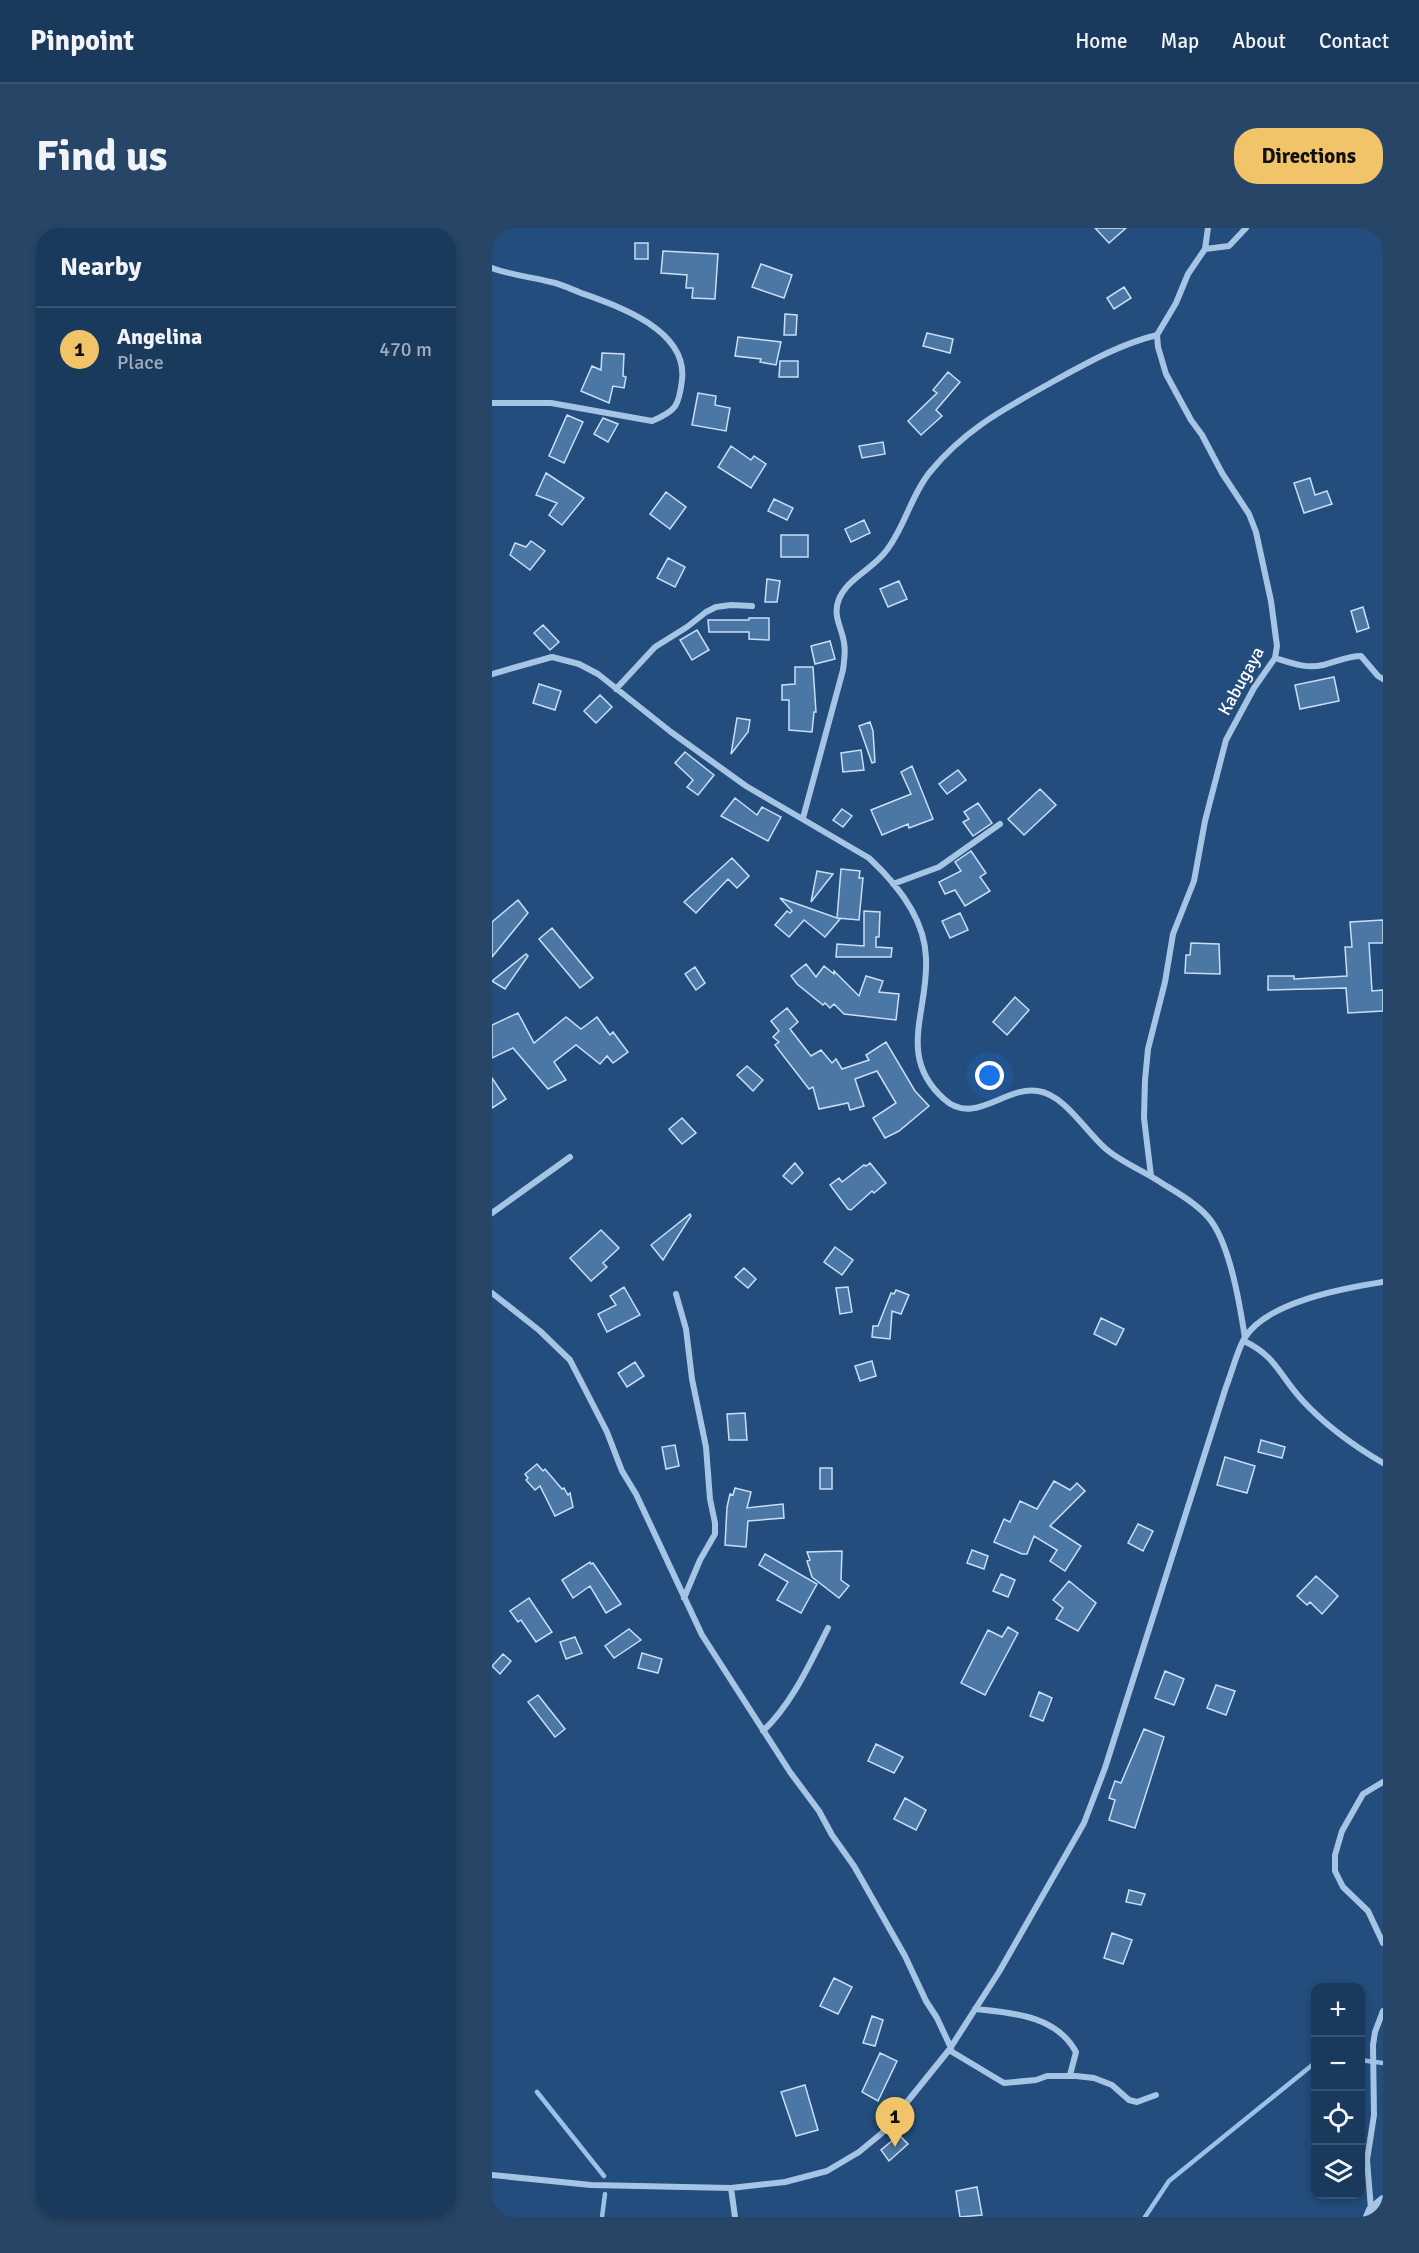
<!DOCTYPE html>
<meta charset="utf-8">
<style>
body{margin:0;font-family:Signika,sans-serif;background:#274566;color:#f1f3f6}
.controls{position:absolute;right:18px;bottom:18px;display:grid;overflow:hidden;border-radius:12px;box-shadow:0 3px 9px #0003}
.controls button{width:54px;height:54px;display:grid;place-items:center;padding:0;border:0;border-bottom:2px solid #385472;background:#1a3a5d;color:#f1f3f6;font:30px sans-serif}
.you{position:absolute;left:498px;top:848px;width:21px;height:21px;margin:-15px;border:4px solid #fff;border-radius:50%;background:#1a73e8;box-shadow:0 0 0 9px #1a73e833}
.badge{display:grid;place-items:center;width:39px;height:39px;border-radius:50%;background:#f1c469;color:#111;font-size:20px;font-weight:700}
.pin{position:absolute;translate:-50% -50px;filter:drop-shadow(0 2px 3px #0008)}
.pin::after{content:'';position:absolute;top:32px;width:21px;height:18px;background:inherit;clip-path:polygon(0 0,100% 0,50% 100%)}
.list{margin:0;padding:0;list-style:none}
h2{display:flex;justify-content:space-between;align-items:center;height:78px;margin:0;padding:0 24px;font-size:26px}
h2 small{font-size:20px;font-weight:400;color:#9fadbc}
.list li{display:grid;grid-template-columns:39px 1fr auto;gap:18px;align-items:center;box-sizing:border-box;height:84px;padding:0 24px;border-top:2px solid #385472}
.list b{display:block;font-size:22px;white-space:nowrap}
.list p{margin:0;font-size:20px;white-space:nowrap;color:#9fadbc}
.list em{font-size:20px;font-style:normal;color:#9fadbc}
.icon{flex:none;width:33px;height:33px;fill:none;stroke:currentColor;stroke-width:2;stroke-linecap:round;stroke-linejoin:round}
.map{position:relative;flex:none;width:891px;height:1989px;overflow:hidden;border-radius:24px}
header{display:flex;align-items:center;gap:36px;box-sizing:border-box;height:84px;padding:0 30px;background:#1a3a5d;border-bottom:2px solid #385472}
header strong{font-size:28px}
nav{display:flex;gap:33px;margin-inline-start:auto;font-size:21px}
.intro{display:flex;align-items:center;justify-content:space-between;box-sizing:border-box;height:144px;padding:0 36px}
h1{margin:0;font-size:42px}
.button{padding:15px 27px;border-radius:24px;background:#f1c469;color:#111;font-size:21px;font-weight:700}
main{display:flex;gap:36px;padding:0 36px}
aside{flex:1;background:#1a3a5d;border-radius:24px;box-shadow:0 3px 9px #0003}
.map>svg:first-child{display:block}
</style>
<header>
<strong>Pinpoint</strong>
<nav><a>Home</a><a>Map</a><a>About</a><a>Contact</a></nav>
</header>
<div class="intro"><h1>Find us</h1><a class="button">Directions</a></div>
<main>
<aside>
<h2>Nearby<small></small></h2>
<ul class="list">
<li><span class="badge">1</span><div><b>Angelina</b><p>Place</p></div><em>470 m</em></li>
</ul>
</aside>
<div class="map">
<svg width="891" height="1989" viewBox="0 0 891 1989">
<rect width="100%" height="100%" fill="#234d7c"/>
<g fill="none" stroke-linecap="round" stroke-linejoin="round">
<path stroke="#9ac1e6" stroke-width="4.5" d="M868 1832 891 1835
M45 1864 112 1948
M110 1989 113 1966
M653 1989 677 1953 824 1834"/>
</g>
<path fill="#4b77a5" stroke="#c9def4" stroke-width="1.5" d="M603 0H634L617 15Z
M143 15H156V31H143Z
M171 23 226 26 223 71 200 70 201 60H194L195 47 169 45Z
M269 36 300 47 292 70 260 59Z
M632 59 639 70 622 81 615 70Z
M293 86 305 87 304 107H292Z
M435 105 461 111 458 125 431 118Z
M246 109 289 114 284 137 268 134 269 131 243 128Z
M110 125 132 126 131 148 134 149 132 160 121 158 117 175 89 163 100 138 109 142Z
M288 133H306V149H287Z
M456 144 468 154 444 182 450 188 429 207 416 193 445 165 441 162Z
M206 165 224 168 223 177 238 180 234 203 200 197Z
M75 187 91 194 72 235 57 228Z
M111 190 126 196 116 214 102 206Z
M391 214 393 226 370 230 367 218Z
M239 218 259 232 262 228 274 236 259 260 226 239Z
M54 245 92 270 70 297 57 287 65 275 44 267Z
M818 250 823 267 835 263 840 276 812 285 802 255Z
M174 264 194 279 178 301 158 286Z
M282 271 301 280 295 292 276 283Z
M372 292 378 305 359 314 353 301Z
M289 307H316V329H289Z
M39 313 53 323 38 342 18 327 23 315 34 319Z
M176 330 193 339 183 359 165 350Z
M275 351 288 353 285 374H273Z
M407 353 415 371 396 379 388 361Z
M871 379 877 400 865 404 859 383Z
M257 390H277V412L257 411V404H217L216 392H257Z
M51 397 67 414 58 422 42 405Z
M205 402 217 422 200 432 188 412Z
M338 413 343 431 323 436 319 418Z
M303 439H321L324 484H322L320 504 297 502V472H290V457L303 456Z
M842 449 847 473 808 481 803 457Z
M47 456 69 463 63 482 41 475Z
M108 467 120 479 104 495 92 483Z
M245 490 258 492 256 504 239 526Z
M378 494 381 503 383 534 380 535 367 498Z
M369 522 372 542 351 544 349 525Z
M193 524 222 547 206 567 195 559 201 552 183 535Z
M420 538 441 591 417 600 416 596 390 607 379 582 419 566 409 544Z
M466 542 474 552 455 566 447 556Z
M548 561 564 577 532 607 516 591Z
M243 570 265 587 270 579 289 589 276 613 229 588Z
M486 575 500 595 481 608 471 594 477 591 472 584Z
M350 581 360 588 351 599 341 592Z
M479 623 494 645 488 649 498 663 473 678 463 662 453 666 447 654 469 643 463 634Z
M240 630 257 648 245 660 236 651 204 685 192 674Z
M349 641 368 643 367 650H371L367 692 345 690Z
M325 643 341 646 319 674Z
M288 670 314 679 348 691 333 709 312 692 297 709 283 697 295 683 298 685 300 683Z
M26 672 36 685 0 729V694Z
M372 683 388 684 387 709H384V719L400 720 399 729H344L345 716 372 718Z
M468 685 476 702 458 710 450 693Z
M891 692V715H877L880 763 891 762V783L856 785 854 760 776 762V748H802V751L855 748 853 719H860L858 694Z
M60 700 101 750 88 760 47 711Z
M699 715 727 716 728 746 693 745 694 727H698Z
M34 726 36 728 13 761 0 753Z
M314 736 324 749 332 738 342 746V743L367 768 374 748 391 753 387 764 407 766 404 792 352 786 342 776 338 780 333 775 331 777 305 756 299 748Z
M203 739 213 755 204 762 193 746Z
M523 769 537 782 515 807 501 794Z
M295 780 306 794 298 801 319 828 329 822 340 835 344 831 350 841 377 832 374 827 394 814 423 863 437 878 407 903 393 910 381 890 404 875 385 843 363 851 372 878 358 882 356 875 327 881 321 859 317 861 283 817 287 814 281 809 287 803 279 793Z
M26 785 42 815 74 789 89 801 105 789 118 807 121 804 136 824 121 835 115 828 108 836 84 817 62 834 74 852 56 861 21 820 0 830V797Z
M255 838 271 852 261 863 245 847Z
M0 850 14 871 0 880Z
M190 890 204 905 190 916 177 901Z
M303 935 311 945 300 956 291 948Z
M378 935 394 955 382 965 380 963 359 982 356 981 338 957 347 950 350 954 372 937 374 938Z
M198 986 199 988 171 1032 159 1017Z
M109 1002 127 1020 111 1035 115 1039 99 1053 78 1030Z
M343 1019 361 1032 350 1047 332 1034Z
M252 1040 264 1051 256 1060 243 1049Z
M132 1059 148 1087 115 1104 106 1086 124 1077 118 1068Z
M356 1059 360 1084 348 1086 344 1060Z
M404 1062 417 1067 409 1086 400 1083 398 1111 380 1109 381 1098H386L399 1065 402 1066Z
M609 1090 632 1101 624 1117 602 1106Z
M380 1133 384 1148 368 1153 363 1138Z
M143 1134 152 1148 135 1159 126 1145Z
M253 1185 255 1212H237L235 1186Z
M769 1212 793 1219 790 1230 766 1224Z
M183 1217 187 1238 174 1241 170 1219Z
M733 1229 763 1238 755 1265 725 1257Z
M45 1236 51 1243 53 1241 70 1261 72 1260 76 1267 78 1265 81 1279 63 1288 48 1258 43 1262 34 1252 36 1250 33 1246Z
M328 1240H340V1261H328Z
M562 1253 578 1262 585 1255 593 1263 558 1298 589 1318 573 1343 558 1333 565 1322 542 1308 535 1326H530L502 1314 512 1291 518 1294 528 1273 545 1281Z
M243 1260 259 1264 255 1280 291 1276 292 1290 256 1293 254 1319 233 1317 235 1279 238 1266 241 1267Z
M646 1296 661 1303 651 1323 636 1315Z
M480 1322 496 1328 492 1341 475 1335Z
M350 1323 349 1352 357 1358 347 1370 320 1349 315 1333 318 1332 315 1324Z
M273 1326 325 1356 309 1385 285 1372 296 1354 267 1337Z
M98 1334 99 1336 101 1335 129 1376 114 1385 98 1358 81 1370 70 1352Z
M509 1346 523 1352 516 1369 501 1363Z
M824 1348 846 1368 830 1386 818 1374 815 1377 805 1368Z
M577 1353 604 1375 586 1403 564 1391 571 1380 561 1372Z
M37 1370 60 1404 44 1414 29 1392 26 1394 18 1383Z
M516 1399 526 1405 493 1467 469 1455 496 1402 510 1409Z
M137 1401 149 1412 122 1430 113 1418Z
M83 1409 90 1425 74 1431 68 1414Z
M150 1425 170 1431 166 1445 146 1440Z
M11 1426 19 1433 8 1446 0 1438Z
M673 1443 692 1451 682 1477 663 1470Z
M724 1457 743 1463 734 1487 715 1480Z
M547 1464 560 1470 551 1493 538 1488Z
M46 1467 73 1501 63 1509 36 1474Z
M652 1501 672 1509 643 1600 617 1592 623 1572 617 1570 623 1553 629 1555Z
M384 1516 411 1529 402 1545 376 1533Z
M413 1570 434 1582 424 1602 402 1591Z
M637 1662 653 1666 649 1677 634 1674Z
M620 1705 640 1712 631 1736 612 1730Z
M342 1750 360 1759 346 1786 328 1778Z
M380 1788 391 1792 383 1818 371 1815Z
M388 1825 405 1833 386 1873 370 1864Z
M313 1857 326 1902 304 1908 289 1864Z
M407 1907 416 1916 397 1933 389 1922Z
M485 1959 490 1987 468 1989 464 1963Z"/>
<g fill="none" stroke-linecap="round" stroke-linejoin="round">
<path stroke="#a6c5e5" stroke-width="6" d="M713 21 737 18 754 0
M0 40C19 47 39 49 59 54 69 56 79 61 89 65 126 78 196 102 190 152 187 178 184 183 160 193L59 175H0
M783 430C799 435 814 441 831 437 844 434 856 428 869 428L886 448 891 451
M0 446 60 429 87 436 106 446 179 504 254 558 377 630C405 656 433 691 434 730 437 783 404 828 452 871 482 899 514 857 546 863 573 867 594 904 614 921 629 934 648 941 665 952 682 963 703 974 716 989 738 1014 748 1078 753 1110
M124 461 163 419 195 399 214 384 224 379 239 377 260 378
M311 590 351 442C352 433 354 424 352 415 350 399 340 388 347 371 356 350 381 341 394 323 413 299 419 267 438 244 474 200 514 180 562 153 595 135 628 116 665 107
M401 656 447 639 508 596
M659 948 652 890 653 852 656 821 673 754 681 706 702 653 713 593 734 512 762 460 783 430 785 418 779 373 764 304 757 286 730 245 710 207 699 192 674 146 666 119 665 107 684 75 696 46 713 21 716 0
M0 985 78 929
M0 1065 48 1103 78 1132 115 1204 130 1243 144 1266 210 1407 298 1544 327 1583 340 1607 362 1638 413 1728 434 1773 445 1790 459 1820
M184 1066 194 1101 200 1151 214 1219 218 1271 223 1295V1306L208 1332 192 1370
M752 1113C784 1128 787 1147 810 1172 833 1197 862 1218 891 1235
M271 1503C300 1476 318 1435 336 1400
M891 1554 871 1566 850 1603 843 1627V1643L851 1659 876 1683 891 1715
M483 1781C520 1785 564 1787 584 1824L578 1847
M457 1822 512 1855 544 1852 555 1848H584L602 1850 620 1857 637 1872 645 1874 664 1867
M0 1947 99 1957 239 1960 293 1954 335 1943 367 1924 390 1905 457 1822 507 1744 592 1595 613 1540 734 1159C740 1144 744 1126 752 1111 773 1074 853 1060 891 1054
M239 1960 243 1989
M879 1981 875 1932 882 1887 881 1817 883 1804 891 1783"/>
<path stroke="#a6c5e5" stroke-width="10" d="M876 1989 879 1982 891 1972"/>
</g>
<g text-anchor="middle" stroke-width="4.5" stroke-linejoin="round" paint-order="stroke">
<g font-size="18" fill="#fff" stroke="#234d7c">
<text transform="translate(749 453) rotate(-61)" y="6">Kabugaya</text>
</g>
</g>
</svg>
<div class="controls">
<button>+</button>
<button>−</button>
<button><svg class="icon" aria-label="locate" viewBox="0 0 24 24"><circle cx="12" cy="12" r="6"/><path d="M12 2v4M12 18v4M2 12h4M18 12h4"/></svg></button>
<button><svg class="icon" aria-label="layers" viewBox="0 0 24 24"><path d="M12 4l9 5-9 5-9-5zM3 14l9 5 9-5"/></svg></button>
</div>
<div class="you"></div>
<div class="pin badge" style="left:403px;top:1919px">1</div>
</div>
</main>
